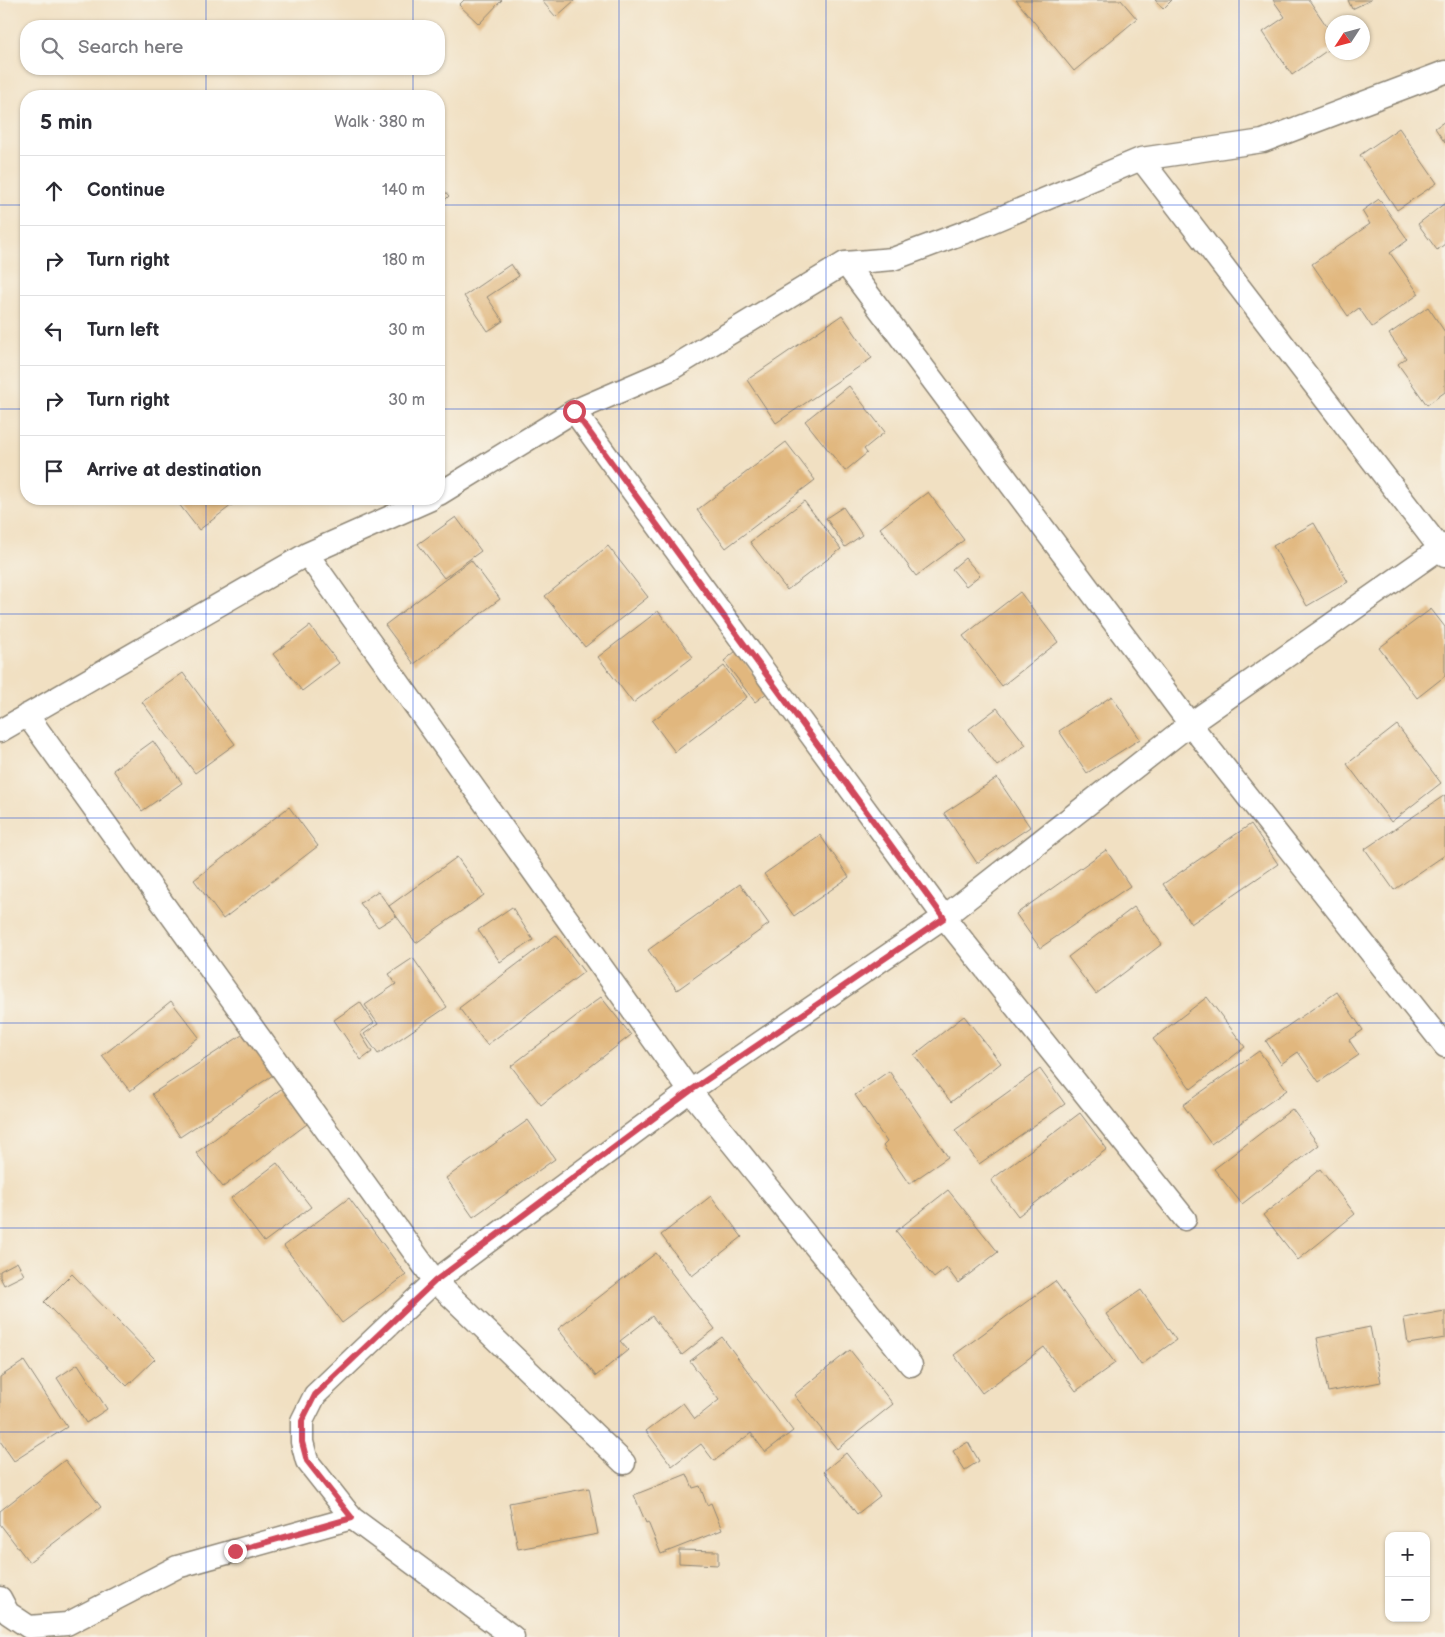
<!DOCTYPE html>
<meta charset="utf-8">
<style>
body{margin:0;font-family:"Balsamiq Sans",sans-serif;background:#f2f2f3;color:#2b2b33}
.controls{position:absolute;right:15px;bottom:15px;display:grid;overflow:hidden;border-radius:10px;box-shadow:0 1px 4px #0004}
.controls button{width:45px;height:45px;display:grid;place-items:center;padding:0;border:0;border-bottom:1px solid #e1e1e2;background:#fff;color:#2b2b33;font:25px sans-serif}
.compass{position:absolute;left:1325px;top:15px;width:45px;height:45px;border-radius:50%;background:#fff;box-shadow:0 1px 4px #0004;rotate:234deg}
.stop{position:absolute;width:15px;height:15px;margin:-11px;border:4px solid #d1495b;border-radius:50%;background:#fff}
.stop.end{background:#d1495b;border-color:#fff;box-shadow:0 1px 5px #0008}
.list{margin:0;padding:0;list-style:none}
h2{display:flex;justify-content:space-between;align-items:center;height:65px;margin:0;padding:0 20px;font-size:21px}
h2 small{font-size:16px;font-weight:400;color:#7c7c81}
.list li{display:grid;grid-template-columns:32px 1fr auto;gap:15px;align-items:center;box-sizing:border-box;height:70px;padding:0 20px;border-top:1px solid #e1e1e2}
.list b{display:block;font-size:19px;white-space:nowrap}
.list em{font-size:16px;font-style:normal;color:#7c7c81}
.icon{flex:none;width:28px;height:28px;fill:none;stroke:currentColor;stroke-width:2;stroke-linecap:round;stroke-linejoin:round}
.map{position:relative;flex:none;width:1445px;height:1637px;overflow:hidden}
.search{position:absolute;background:#fff;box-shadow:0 1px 4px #0004;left:20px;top:20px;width:425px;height:55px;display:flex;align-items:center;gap:12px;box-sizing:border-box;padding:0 18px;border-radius:20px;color:#7c7c81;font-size:19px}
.panel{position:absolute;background:#fff;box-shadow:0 1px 4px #0004;left:20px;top:90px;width:425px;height:415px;border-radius:20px}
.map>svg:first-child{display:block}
</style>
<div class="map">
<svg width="1445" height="1637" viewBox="0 0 1445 1637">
<rect width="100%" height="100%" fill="#f7f3e8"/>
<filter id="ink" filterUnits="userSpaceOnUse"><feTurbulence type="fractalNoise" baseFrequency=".02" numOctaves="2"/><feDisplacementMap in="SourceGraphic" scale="10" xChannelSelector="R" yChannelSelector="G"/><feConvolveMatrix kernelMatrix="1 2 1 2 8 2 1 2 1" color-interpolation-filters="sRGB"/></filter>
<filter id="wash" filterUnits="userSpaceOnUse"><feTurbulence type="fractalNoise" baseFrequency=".0096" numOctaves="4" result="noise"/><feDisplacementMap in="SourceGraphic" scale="20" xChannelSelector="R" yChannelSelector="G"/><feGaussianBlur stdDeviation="1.12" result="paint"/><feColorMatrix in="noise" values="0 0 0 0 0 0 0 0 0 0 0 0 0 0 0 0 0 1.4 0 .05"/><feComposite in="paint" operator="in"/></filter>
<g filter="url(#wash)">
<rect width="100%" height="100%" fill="#f1e0c2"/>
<g id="blocks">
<path fill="#e1b77e" d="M464 0H502L479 24 459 5Z
M544 0H575L556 17 542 1Z
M1016 0H1121L1137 19 1074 71Z
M1155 0H1172L1163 9Z
M1273 0H1309L1332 34V47L1292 75 1263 32 1285 17Z
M1348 0H1371L1352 9Z
M1445 121V143L1435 128Z
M1399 128 1437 183 1397 210 1360 155Z
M439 185 449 196 441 204 439 201Z
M1379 199 1408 240 1390 253 1419 294 1372 327 1359 308 1348 316 1312 264 1370 224 1362 211Z
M1445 203V244L1437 250 1418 224Z
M511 264 519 276 487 297 503 321 488 331 464 296Z
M1428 307 1445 332V392L1427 405 1398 364 1406 358 1389 334Z
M842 315 872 358 776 423 747 380Z
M849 386 885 432 864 449 867 453 845 471 805 421Z
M786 442 815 480 726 548 697 510Z
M928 492 964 540 916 576 880 528Z
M175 499H240L199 530Z
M804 501 841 549 787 590 750 542Z
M843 507 862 535 845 547 826 518Z
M456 517 481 551 444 578 418 544Z
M1314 523 1348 582 1307 606 1273 546Z
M608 546 648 597 585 647 545 596Z
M965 558 980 575 966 586 952 569Z
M471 560 500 599 414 664 385 625Z
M1020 592 1058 642 1002 686 963 636Z
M1431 609 1445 627V676L1417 698 1379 648Z
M658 611 693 657 633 703 598 657Z
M310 626 339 663 302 691 273 654Z
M736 651 768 692 755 702 724 661Z
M724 666 747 697 675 752 652 721Z
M183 673 235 744 195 773 142 702Z
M1112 696 1140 739 1087 773 1059 731Z
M997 708 1026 745 997 766 969 729Z
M1397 725 1441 783 1391 822 1347 764Z
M153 741 182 783 142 811 113 770Z
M997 778 1030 827 977 863 944 813Z
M1445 795V855L1394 890 1365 849Z
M289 807 318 846 223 919 194 880Z
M1251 824 1278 864 1191 924 1163 884Z
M820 835 849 877 794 916 764 874Z
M1106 850 1130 886 1040 948 1016 914Z
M457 857 484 895 416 943 389 906Z
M740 884 769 924 677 990 648 950Z
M378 891 396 916 378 927 360 903Z
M512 907 533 940 500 962 478 930Z
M1134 907 1162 944 1096 994 1068 957Z
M556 935 584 972 487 1045 459 1008Z
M413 958 447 1007 378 1054 364 1034 378 1024 365 1005 396 984 389 974Z
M1337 992 1363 1030 1349 1040 1359 1055 1319 1082 1298 1052 1281 1064 1266 1041Z
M601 997 631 1035 541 1105 511 1066Z
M1207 997 1245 1047 1191 1089 1153 1039Z
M171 1001 199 1037 130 1091 102 1056Z
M360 1002 374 1023 360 1033 372 1052 361 1060 334 1020Z
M964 1016 1001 1063 951 1102 914 1055Z
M245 1033 273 1075 180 1137 152 1094Z
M1259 1051 1287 1090 1211 1144 1183 1105Z
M1040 1069 1065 1104 979 1164 955 1130Z
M889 1071 948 1157 909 1184 883 1146 887 1142 855 1095Z
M285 1086 311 1121 223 1187 196 1153Z
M1292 1109 1319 1145 1242 1204 1214 1169Z
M1080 1113 1107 1149 1018 1216 991 1180Z
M528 1120 555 1159 473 1217 446 1178Z
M277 1163 311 1207 264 1242 231 1198Z
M1320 1169 1355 1214 1298 1260 1263 1215Z
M948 1190 998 1252 958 1283 947 1268 934 1278 896 1231Z
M711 1196 742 1237 692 1276 661 1235Z
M349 1198 406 1275 342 1323 284 1246Z
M656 1253 715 1329 682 1355 652 1316 620 1341 628 1350 596 1376 558 1329Z
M17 1262 24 1275 4 1285 0 1277V1271Z
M72 1274 155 1359 127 1386 44 1302Z
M1055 1281 1115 1363 1076 1391 1044 1347 982 1393 954 1355Z
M1141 1290 1176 1340 1141 1365 1106 1314Z
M1445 1311V1338L1408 1344 1404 1318Z
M1370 1327 1381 1382 1328 1392 1317 1338Z
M722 1337 793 1431 765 1452 751 1433 714 1461 701 1444 672 1466 646 1431 683 1403 695 1419 719 1400 690 1361Z
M850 1350 893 1404 837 1449 794 1395Z
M24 1361 67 1427 14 1461 0 1441V1377Z
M78 1364 107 1409 86 1423 57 1378Z
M968 1442 979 1461 965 1470 953 1451Z
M846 1453 880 1496 857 1514 824 1471Z
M65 1460 101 1507 29 1562 0 1524V1511Z
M687 1474 693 1488 700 1486 707 1505 711 1503 722 1530 661 1554 648 1522 646 1523 634 1495Z
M589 1488 598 1534 518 1549 509 1503Z
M679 1550 718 1551V1565L679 1563Z"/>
</g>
</g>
<g filter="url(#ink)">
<use href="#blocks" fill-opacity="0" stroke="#8e8676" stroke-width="1"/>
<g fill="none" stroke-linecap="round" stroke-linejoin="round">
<g stroke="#8e8676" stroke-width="25">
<path id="minor" d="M1141 159 1445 555
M845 263 1190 724 1445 1046
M574 411 944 917 1185 1219
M439 494 574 411 669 370 845 263 893 259 981 226 1141 159 1263 141 1445 72
M307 554 690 1091 911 1365
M27 715 435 1281 624 1463
M0 731 307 554 431 499
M0 1598 8 1613 29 1627 67 1624 177 1567 352 1518
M513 1637 352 1518 307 1461 302 1442V1421L315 1395 435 1281 690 1091 944 917 1190 724 1445 545"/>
</g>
<use href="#minor" stroke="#fff" stroke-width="22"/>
</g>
</g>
<g fill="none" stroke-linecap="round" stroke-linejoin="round" filter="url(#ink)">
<path stroke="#d1495b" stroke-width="6" d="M235 1551 352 1518 307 1461 302 1442V1421L315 1395 435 1281 690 1091 944 918 574 411"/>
</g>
<path fill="none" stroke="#1d4ed8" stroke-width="1" stroke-opacity="0.55" d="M206 0V26M413 0V26M619 0V1637M826 0V1637M1032 0V1637M1239 0V1637M206 69V96M413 69V96M0 205H26M439 205H1445M0 409H26M439 409H1445M206 499V1637M413 499V1637M0 614H1445M0 818H1445M0 1023H1445M0 1228H1445M0 1432H1445"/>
</svg>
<div class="controls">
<button>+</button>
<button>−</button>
</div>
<svg class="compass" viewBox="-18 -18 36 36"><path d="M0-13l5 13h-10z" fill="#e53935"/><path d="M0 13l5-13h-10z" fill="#7c7c81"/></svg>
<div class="stop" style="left:574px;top:411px"></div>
<div class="stop end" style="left:235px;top:1551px"></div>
<div class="search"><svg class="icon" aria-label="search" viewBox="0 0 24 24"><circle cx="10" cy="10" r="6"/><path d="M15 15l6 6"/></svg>Search here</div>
<section class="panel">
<h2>5 min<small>Walk · 380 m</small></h2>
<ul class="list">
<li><svg class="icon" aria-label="ahead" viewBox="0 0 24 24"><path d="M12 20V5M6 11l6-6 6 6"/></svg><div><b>Continue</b></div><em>140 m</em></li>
<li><svg class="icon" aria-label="right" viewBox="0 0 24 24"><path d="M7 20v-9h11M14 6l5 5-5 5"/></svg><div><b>Turn right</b></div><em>180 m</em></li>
<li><svg class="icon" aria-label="left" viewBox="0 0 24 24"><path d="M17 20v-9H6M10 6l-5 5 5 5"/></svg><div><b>Turn left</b></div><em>30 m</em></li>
<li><svg class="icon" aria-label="right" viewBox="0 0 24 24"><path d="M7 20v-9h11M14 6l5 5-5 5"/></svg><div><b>Turn right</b></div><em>30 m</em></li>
<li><svg class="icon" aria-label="arrive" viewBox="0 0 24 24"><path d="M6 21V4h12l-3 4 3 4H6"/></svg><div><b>Arrive at destination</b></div></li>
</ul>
</section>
</div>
